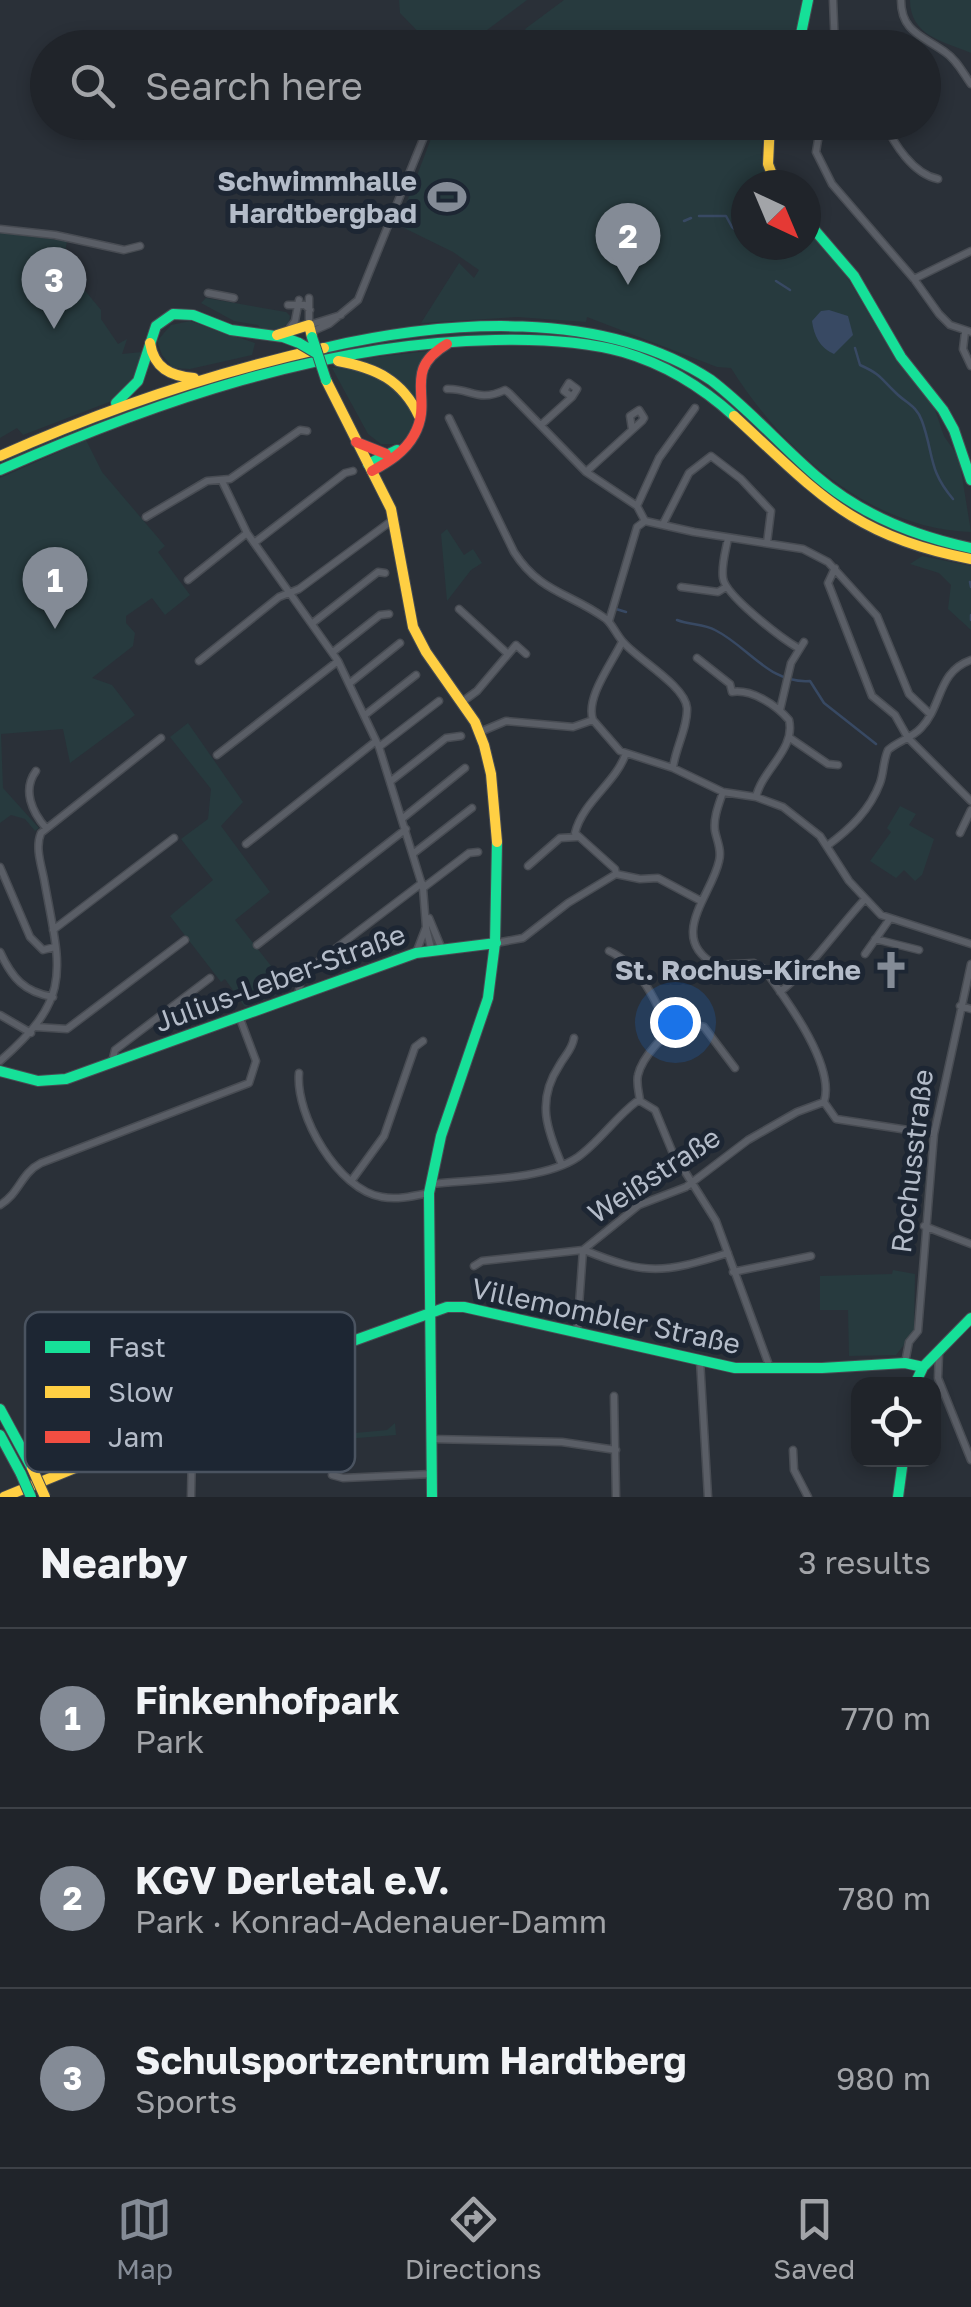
<!DOCTYPE html>
<meta charset="utf-8">
<style>
body{margin:0;font-family:"Golos Text",sans-serif;background:#2d3036;color:#f1f3f6}
.controls{position:absolute;right:30px;bottom:30px;display:grid;overflow:hidden;border-radius:20px;box-shadow:0 5px 15px #0003}
.controls button{width:90px;height:90px;display:grid;place-items:center;padding:0;border:0;border-bottom:2px solid #3d4147;background:#20242a;color:#f1f3f6;font:50px sans-serif}
.compass{position:absolute;left:731px;top:170px;width:90px;height:90px;border-radius:50%;background:#20242a;box-shadow:0 5px 15px #0003;rotate:136deg}
.you{position:absolute;left:675px;top:1022px;width:35px;height:35px;margin:-25px;border:8px solid #fff;border-radius:50%;background:#1a73e8;box-shadow:0 0 0 15px #1a73e833}
.badge{display:grid;place-items:center;width:65px;height:65px;border-radius:50%;background:#848b96;color:#fff;font-size:32px;font-weight:700}
.pin{position:absolute;translate:-50% -82px;filter:drop-shadow(0 2px 5px #0008)}
.pin::after{content:'';position:absolute;top:52px;width:35px;height:30px;background:inherit;clip-path:polygon(0 0,100% 0,50% 100%)}
.list{margin:0;padding:0;list-style:none}
h2{display:flex;justify-content:space-between;align-items:center;height:130px;margin:0;padding:0 40px;font-size:42px}
h2 small{font-size:32px;font-weight:400;color:#a2a4a8}
.list li{display:grid;grid-template-columns:65px 1fr auto;gap:30px;align-items:center;box-sizing:border-box;height:180px;padding:0 40px;border-top:2px solid #3d4147}
.list b{display:block;font-size:38px;white-space:nowrap}
.list p{margin:0;font-size:32px;white-space:nowrap;color:#a2a4a8}
.list em{font-size:32px;font-style:normal;color:#a2a4a8}
.icon{flex:none;width:55px;height:55px;fill:none;stroke:currentColor;stroke-width:2;stroke-linecap:round;stroke-linejoin:round}
.map{position:relative;flex:none;width:971px;height:1497px;overflow:hidden}
.search{position:absolute;background:#20242a;box-shadow:0 5px 15px #0003;left:30px;right:30px;top:30px;height:110px;display:flex;align-items:center;gap:25px;box-sizing:border-box;padding:0 35px;border-radius:55px;color:#a2a4a8;font-size:38px}
.sheet{height:670px;background:#20242a}
nav{display:flex;justify-content:space-around;align-items:center;box-sizing:border-box;height:140px;border-top:2px solid #3d4147;background:#20242a;font-size:28px;color:#a2a4a8}
nav a{display:grid;justify-items:center;gap:5px}
nav .on{color:#848b96}
.map>svg:first-child{display:block}
</style>
<div class="map">
<svg width="971" height="1497" viewBox="0 0 971 1497">
<rect width="100%" height="100%" fill="#2a3038"/>
<path fill="#273a3e" d="M399 0H527L475 39 481 48 461 47 460 40 433 47 400 13Z
M564 0H802L800 23 792 47H526L534 41 525 29Z
M910 0H971V53C943 41 910 36 910 0Z
M437 123H764L761 155 771 185H746V245H806V228L835 257 893 354 934 407 944 436 959 458 971 532C870 529 782 450 731 368L717 367 587 317 586 322 517 317 421 323 459 263 474 278 479 270 453 252 398 225Z
M0 233 67 241 63 264 101 310V319L118 344 127 339 122 354 142 352 133 384 117 399 23 435 17 428 0 438Z
M206 298 286 312 290 316 289 323 281 328 262 331 258 325 234 321 201 303Z
M190 321 255 343 252 355 190 369 173 368 162 355 157 341 171 325Z
M528 329 618 341 700 377 729 398 815 481 847 506 899 533 971 553C845 543 796 459 707 388 611 313 479 332 369 352 340 357 309 361 280 368 248 375 217 389 186 400 124 422 62 444 0 466 22 445 71 428 102 417 239 366 381 334 528 329Z
M429 351 417 404C401 374 384 366 352 360Z
M349 366C387 371 439 407 399 444H381L368 434 332 368Z
M86 440 102 472 165 546 158 552 190 595 165 615 152 598 126 616V623L135 633 133 646 92 678 112 685 135 715 70 763 63 729 1 734 3 788 39 828 35 831 25 819 11 815 0 823V478Z
M447 529 464 555 473 549 482 563 471 570 447 601 441 534Z
M922 556 971 566V630L948 609 951 585 939 573 910 564Z
M188 723 243 802 221 826 270 892 235 920 290 990 245 1007 225 979 221 982 170 916 213 880 181 839 208 819 211 789 170 737Z
M900 806 916 814 909 825 934 839 922 875 915 881 904 870 896 878 870 861 891 832 887 828Z
M893 1270 915 1274 914 1332 896 1355 849 1356 848 1310H820V1276L892 1274Z
M329 1358 334 1435 387 1430 395 1423 396 1435 319 1441 313 1407 273 1409V1417L218 1419Z"/>
<path fill="#384963" d="M829 310 848 316 853 335 834 354C820 348 814 336 812 321L821 311Z"/>
<g fill="none" stroke-linecap="round" stroke-linejoin="round">
<path stroke="#384963" stroke-width="2.5" d="M699 216H726L732 227 746 239
M684 221 691 218
M776 281 790 290
M855 348 860 365C882 375 880 378 896 393 906 403 917 406 922 421 934 454 928 470 953 499
M970 582 971 587
M616 609 626 612
M971 615V620
M677 620C690 625 704 624 715 630 749 647 769 684 810 681L824 703 876 744"/>
<g stroke="#484c53" stroke-width="9">
<path id="street" d="M833 0 835 48
M901 0C901 32 923 36 945 52 957 60 963 73 971 84
M475 48 481 43
M821 122 816 152 832 184 914 279 939 314 950 325 971 332
M884 122C894 144 913 174 938 179
M0 229 55 235 124 250 140 246
M914 279 971 251
M208 293 234 298
M309 298V324
M288 305H305L310 310
M309 325 341 315
M289 329 295 321 299 300
M311 332 329 324 358 300 430 122
M965 332 963 349 971 366
M447 389C471 388 477 403 505 390L509 393 586 472 637 506 645 521 694 532 803 549 828 562 877 616 909 694 930 714
M449 418 514 552C540 593 571 593 606 619 613 625 617 636 624 643 639 660 685 686 687 708 688 727 675 749 673 768
M541 425 572 397 564 391 569 383 577 389 572 397
M586 472 642 421 644 418 639 410 630 416 632 429
M222 481 247 533 338 661 379 747 423 888 426 927 416 953
M637 506 659 458 695 408
M146 517 207 481 230 479 300 430 307 431
M663 524 689 473 711 456 741 479 771 511 767 543
M728 538C726 550 721 565 723 578 725 595 781 638 798 648
M254 543 345 473 353 471
M835 568 828 583 872 696 895 715 908 738 971 801
M188 580 247 533
M681 587 718 592 726 587
M459 609 508 654
M609 621 637 527 645 521
M314 622 378 572 385 573
M333 652 380 615 389 614
M697 658 730 684 732 692C752 689 776 705 789 720 796 749 762 770 756 797
M199 661 279 597 299 589 394 519
M350 683 400 643
M462 702 477 691 516 645 526 654
M780 710 791 663 804 642
M365 715 416 675
M593 720 620 751 673 768 723 792 756 797 783 807 820 836 849 881 881 915 971 944
M593 720C585 698 612 663 622 642
M480 732 506 721 573 727 593 720
M790 738 828 764 838 765
M379 747 439 701
M217 755 338 661
M36 771C22 790 32 812 46 828
M391 781 446 738 461 736
M723 792C719 804 713 818 715 831 717 841 722 850 719 861 712 895 666 938 716 965L754 963 764 969C785 998 836 1065 824 1102L836 1119 934 1134
M403 818 465 768
M960 833 971 810
M246 844 376 741
M827 846C850 829 870 810 880 783 884 772 883 761 888 750 898 741 912 738 921 728 943 705 937 672 971 660
M414 853 472 808
M528 866 560 838 577 837
M0 867 30 937 43 950 55 947
M616 874 615 869 575 833C583 801 616 783 626 753
M423 888 469 853 478 852
M429 918 441 947
M426 928 431 948
M53 930 174 838
M875 939 919 950
M496 943 523 938 568 903 616 874 640 879 658 878 701 901
M257 945 406 829
M609 951C640 965 657 1002 669 1032
M0 952C12 978 24 992 53 997
M865 954 889 920
M780 992C813 966 836 930 865 899
M298 995 302 974 422 883
M960 1006 971 1009
M0 1015 31 1033
M36 1027 67 1029 185 940
M0 1061C75 996 60 969 44 879 41 864 35 847 41 833L161 738
M112 1062 115 1050 210 978
M299 1073C295 1115 338 1190 382 1197 397 1200 414 1196 429 1193
M640 1101C639 1092 636 1083 638 1075 642 1057 667 1030 683 1022L704 1027 735 1068
M562 1165C547 1130 536 1101 559 1066 565 1055 572 1050 574 1038
M352 1180 384 1136 415 1047 423 1041
M431 1184C474 1179 543 1181 578 1157 600 1141 615 1118 636 1102L640 1101 655 1110 672 1151 716 1221 770 1368
M0 1205C19 1194 21 1173 41 1163L249 1083 256 1061 239 1016
M924 1226 971 1244
M584 1250C647 1276 664 1273 728 1253
M474 1266 482 1261 583 1250 639 1205 686 1187 748 1140 797 1112 824 1102
M733 1272 811 1256
M577 1333 583 1250
M939 1353 938 1378 971 1460
M700 1360 708 1497
M905 1363 909 1342 918 1331 934 1134 971 964
M614 1396 616 1497
M185 1423 192 1451 191 1497
M431 1439 562 1442 616 1450
M793 1450 794 1470 808 1497
M332 1475 343 1478 432 1474"/>
</g>
<g stroke="#484c53" stroke-width="12">
<path id="fast" d="M798 48 808 0
M806 220 854 276 901 357 943 410 954 430 971 480
M324 348C446 320 602 308 711 380 749 409 780 445 816 476 861 515 914 536 971 548
M116 403 138 381 156 326 173 314 193 315 231 330 283 337 299 343
M368 464 397 450
M0 470C156 401 323 343 495 340 537 339 583 341 623 352 664 364 703 388 734 416
M0 1071 38 1081 66 1079 416 953 496 943
M339 1346 447 1307H464L735 1368H822L905 1363 923 1367
M915 1384 923 1367 971 1318
M0 1409 32 1468
M0 1435 21 1474
M432 1497 429 1193 441 1136 488 998 495 943 497 842
M898 1497 903 1460"/>
</g>
<g stroke="#484c53" stroke-width="12">
<path id="slow" d="M770 122 768 164 776 185
M277 335 309 325 312 337
M150 343C154 368 170 376 194 378
M338 361C376 368 402 380 419 416
M326 380 391 509 413 627 426 652 475 722 484 745 491 774 497 842
M734 416C818 493 853 537 971 559
M0 456C105 409 212 373 324 348
M4 1497 185 1423 339 1346"/>
</g>
<g stroke="#484c53" stroke-width="12">
<path id="jam" d="M356 442 386 454
M372 471C388 462 405 452 414 435 435 398 400 372 447 344"/>
</g>
<use href="#street" stroke="#5a5e66" stroke-width="6"/>
<use href="#fast" stroke="#16e098" stroke-width="10"/>
<use href="#slow" stroke="#ffcf43" stroke-width="10"/>
<use href="#jam" stroke="#f24e42" stroke-width="10"/>
<g stroke="#484c53" stroke-width="12" stroke-linecap="butt">
<path id="fast-bridge" d="M312 337 326 380
M299 343 316 353
M21 1474 31 1497"/>
</g>
<g stroke="#484c53" stroke-width="12" stroke-linecap="butt">
<path id="slow-bridge" d="M32 1468 45 1497"/>
</g>
<use href="#fast-bridge" stroke="#16e098" stroke-width="10"/>
<use href="#slow-bridge" stroke="#ffcf43" stroke-width="10"/>
</g>
<defs>
<g id="stadium-bare" transform="scale(3)"><path d="M0-5a6.5 5 0 1 0 0 10a6.5 5 0 1 0 0-10ZM-3.5-1.8h7v3.6h-7Z" fill="#848b96" stroke="#1d2633" stroke-width="2.5" paint-order="stroke"/></g>
<g id="church-bare" transform="scale(3)"><path d="M-1.2-6h2.4v3.5h3.3v2.4h-3.3V6h-2.4V-.1h-3.3v-2.4h3.3Z" fill="#848b96" stroke="#1d2633" stroke-width="2.5" paint-order="stroke"/></g>
</defs>
<g fill-rule="evenodd">
<use href="#stadium-bare" x="447" y="197"/>
<use href="#church-bare" x="891" y="970"/>
</g>
<g text-anchor="middle" stroke-width="10" stroke-linejoin="round" paint-order="stroke">
<g font-size="28" font-weight="bold" fill="#b4bcc9" stroke="#1d2633" text-anchor="end">
<text x="417" y="191">Schwimmhalle<tspan x="417" dy="32">Hardtbergbad</tspan></text>
<text x="861" y="980">St. Rochus-Kirche</text>
</g>
<g font-size="28" fill="#b4bcc9" stroke="#1d2633">
<text transform="translate(280 978) rotate(-20)" y="10">Julius-Leber-Straße</text>
<text transform="translate(912 1161) rotate(-83)" y="10">Rochusstraße</text>
<text transform="translate(654 1175) rotate(-33)" y="10">Weißstraße</text>
<text transform="translate(606 1316) rotate(12)" y="10">Villemombler Straße</text>
</g>
</g>
<rect x="25" y="1312" width="330" height="160" rx="15" fill="#1d2633" stroke="#4a5360" stroke-width="2.5"/>
<rect x="45" y="1341" width="45" height="12" fill="#16e098"/>
<rect x="45" y="1386" width="45" height="12" fill="#ffcf43"/>
<rect x="45" y="1431" width="45" height="12" fill="#f24e42"/>
<g font-size="28" fill="#b4bcc9">
<text x="108" y="1357">Fast</text>
<text x="108" y="1402">Slow</text>
<text x="108" y="1447">Jam</text>
</g>
</svg>
<div class="controls">
<button><svg class="icon" aria-label="locate" viewBox="0 0 24 24"><circle cx="12" cy="12" r="6"/><path d="M12 2v4M12 18v4M2 12h4M18 12h4"/></svg></button>
</div>
<svg class="compass" viewBox="-18 -18 36 36"><path d="M0-13l5 13h-10z" fill="#e53935"/><path d="M0 13l5-13h-10z" fill="#a2a4a8"/></svg>
<div class="you"></div>
<div class="pin badge" style="left:55px;top:629px">1</div>
<div class="pin badge" style="left:628px;top:285px">2</div>
<div class="pin badge" style="left:54px;top:329px">3</div>
<div class="search"><svg class="icon" aria-label="search" viewBox="0 0 24 24"><circle cx="10" cy="10" r="6"/><path d="M15 15l6 6"/></svg>Search here</div>
</div>
<section class="sheet">
<h2>Nearby<small>3 results</small></h2>
<ul class="list">
<li><span class="badge">1</span><div><b>Finkenhofpark</b><p>Park</p></div><em>770 m</em></li>
<li><span class="badge">2</span><div><b>KGV Derletal e.V.</b><p>Park · Konrad-Adenauer-Damm</p></div><em>780 m</em></li>
<li><span class="badge">3</span><div><b>Schulsportzentrum Hardtberg</b><p>Sports</p></div><em>980 m</em></li>
</ul>
</section>
<nav>
<a class="on"><svg class="icon" aria-label="map" viewBox="0 0 24 24"><path d="M3 6l6-2 6 2 6-2v14l-6 2-6-2-6 2zM9 4v14M15 6v14"/></svg>Map</a>
<a><svg class="icon" aria-label="directions" viewBox="0 0 24 24"><path d="M12 3l9 9-9 9-9-9zM9 14v-3h6M13 9l2 2-2 2"/></svg>Directions</a>
<a><svg class="icon" aria-label="saved" viewBox="0 0 24 24"><path d="M7 4h10v16l-5-4-5 4z"/></svg>Saved</a>
</nav>
